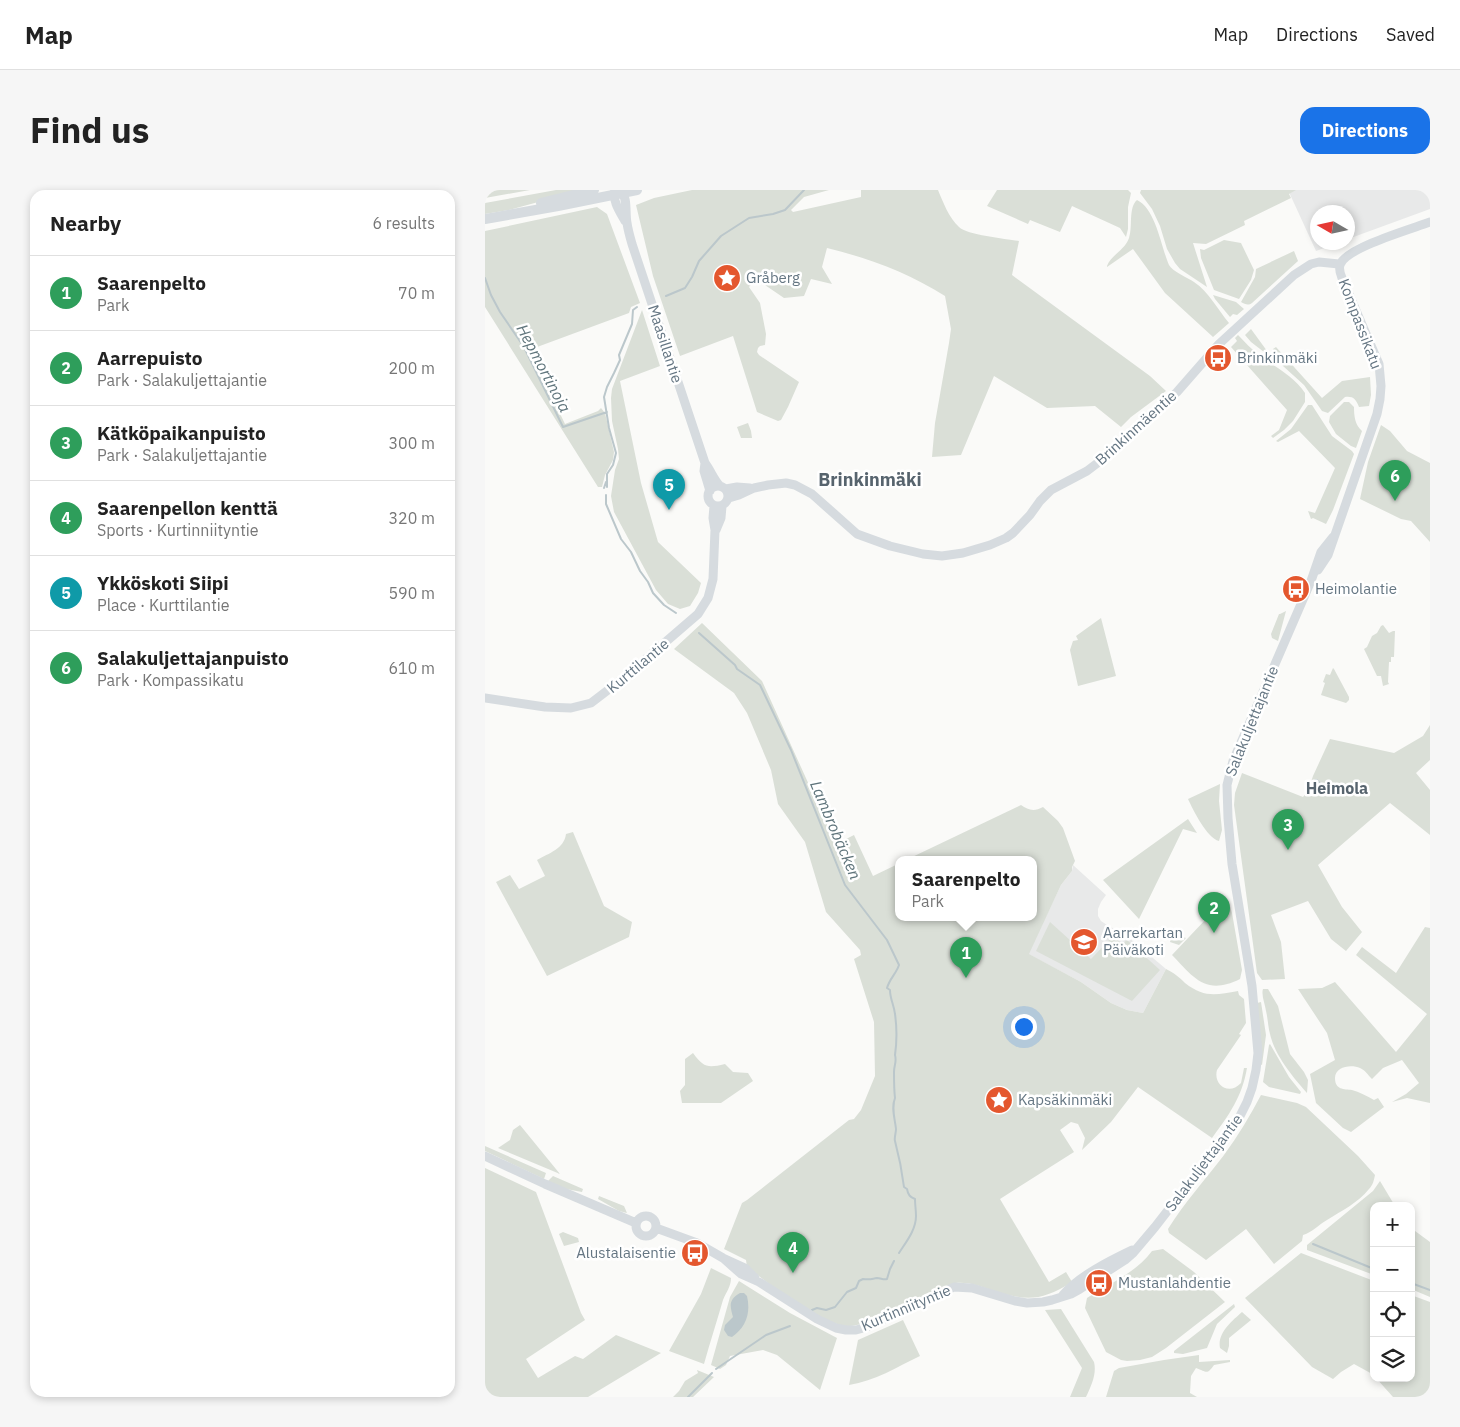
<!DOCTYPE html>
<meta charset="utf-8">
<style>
body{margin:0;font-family:"IBM Plex Sans",sans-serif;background:#f6f6f6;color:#222}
.controls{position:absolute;right:15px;bottom:15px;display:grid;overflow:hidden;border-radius:10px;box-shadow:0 2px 8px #0003}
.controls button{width:45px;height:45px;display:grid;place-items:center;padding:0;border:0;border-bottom:1px solid #e0e0e0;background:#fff;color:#222;font:25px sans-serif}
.compass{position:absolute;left:825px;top:15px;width:45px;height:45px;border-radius:50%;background:#fff;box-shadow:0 2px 8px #0003;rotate:279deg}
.you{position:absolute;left:538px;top:836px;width:18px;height:18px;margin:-12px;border:4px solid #fff;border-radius:50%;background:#1a73e8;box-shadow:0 0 0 8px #1a73e833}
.badge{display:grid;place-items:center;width:32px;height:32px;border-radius:50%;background:#1a73e8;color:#fff;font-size:16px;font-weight:700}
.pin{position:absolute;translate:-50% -41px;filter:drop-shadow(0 1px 2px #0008)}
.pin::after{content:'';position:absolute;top:26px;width:18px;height:15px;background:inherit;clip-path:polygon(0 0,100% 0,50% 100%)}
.popup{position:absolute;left:410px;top:666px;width:142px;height:65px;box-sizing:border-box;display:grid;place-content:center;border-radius:10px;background:#fff;filter:drop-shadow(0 1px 4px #0005);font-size:16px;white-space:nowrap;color:#767676}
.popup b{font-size:19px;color:#222}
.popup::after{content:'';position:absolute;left:50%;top:100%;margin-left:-10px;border:10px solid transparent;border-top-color:#fff}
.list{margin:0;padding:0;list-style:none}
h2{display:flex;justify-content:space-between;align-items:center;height:65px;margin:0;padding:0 20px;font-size:21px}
h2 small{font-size:16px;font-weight:400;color:#767676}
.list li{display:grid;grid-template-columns:32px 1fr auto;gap:15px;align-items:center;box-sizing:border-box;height:75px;padding:0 20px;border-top:1px solid #e0e0e0}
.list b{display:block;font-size:19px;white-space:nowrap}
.list p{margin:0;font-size:16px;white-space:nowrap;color:#767676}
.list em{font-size:16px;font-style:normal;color:#767676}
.icon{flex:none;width:28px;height:28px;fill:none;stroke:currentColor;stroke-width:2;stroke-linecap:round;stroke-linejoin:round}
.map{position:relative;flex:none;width:945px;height:1207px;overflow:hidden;border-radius:15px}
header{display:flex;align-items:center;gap:30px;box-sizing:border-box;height:70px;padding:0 25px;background:#fff;border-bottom:1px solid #e0e0e0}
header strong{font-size:24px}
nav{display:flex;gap:28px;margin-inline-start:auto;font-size:18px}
.intro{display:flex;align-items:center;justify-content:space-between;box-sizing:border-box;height:120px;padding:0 30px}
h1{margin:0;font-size:35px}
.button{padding:12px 22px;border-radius:15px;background:#1a73e8;color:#fff;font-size:18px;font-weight:700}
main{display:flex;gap:30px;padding:0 30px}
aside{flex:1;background:#fff;border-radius:15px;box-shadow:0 2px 8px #0003}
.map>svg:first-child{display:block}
</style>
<header>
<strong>Map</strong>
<nav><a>Map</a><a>Directions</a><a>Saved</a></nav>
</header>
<div class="intro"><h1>Find us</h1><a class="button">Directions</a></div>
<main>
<aside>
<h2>Nearby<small>6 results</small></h2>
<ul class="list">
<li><span class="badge" style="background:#2e9e5b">1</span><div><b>Saarenpelto</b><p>Park</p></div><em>70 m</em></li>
<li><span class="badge" style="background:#2e9e5b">2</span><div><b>Aarrepuisto</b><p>Park · Salakuljettajantie</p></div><em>200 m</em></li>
<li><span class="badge" style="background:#2e9e5b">3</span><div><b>Kätköpaikanpuisto</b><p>Park · Salakuljettajantie</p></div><em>300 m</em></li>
<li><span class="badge" style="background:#2e9e5b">4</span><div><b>Saarenpellon kenttä</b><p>Sports · Kurtinniityntie</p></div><em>320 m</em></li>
<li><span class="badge" style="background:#0f9aa8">5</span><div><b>Ykköskoti Siipi</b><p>Place · Kurttilantie</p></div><em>590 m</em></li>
<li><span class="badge" style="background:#2e9e5b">6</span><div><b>Salakuljettajanpuisto</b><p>Park · Kompassikatu</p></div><em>610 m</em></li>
</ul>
</aside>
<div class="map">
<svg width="945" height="1207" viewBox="0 0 945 1207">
<rect width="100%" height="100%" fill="#fafaf8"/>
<path fill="#e8e9e9" d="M803 0H945V19L863 49 862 22H832V52L853 53 831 61Z
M588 675 621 705 616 712 613 719V726L616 731 625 737 636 741 681 779 658 823 642 820 626 813 596 792 543 764 576 695 587 681Z"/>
<path fill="#dadfd7" d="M0 0H45L0 8Z
M71 0H97L24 20 0 24V13Z
M207 0H344L319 7 306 20 308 22 376 7V0H453C458 12 464 28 474 37 482 45 522 49 534 51L527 85 665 186 681 201 646 227 636 237 610 216 562 218 509 186 476 265 447 267 450 233 464 153 466 139 460 106C424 83 383 68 342 58L337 77 347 94 326 89 319 106 299 108 271 89 264 97 275 113 281 144 280 155 275 156 273 158 272 162 274 165 314 192 303 217 296 230 293 231 272 222 248 146 195 166 168 86 151 15 169 8Z
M512 0H643L646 3 643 17V39L641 47 635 38 587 16 575 42 545 30 543 34 502 16Z
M656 0H811L804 4 806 8 759 31 760 35 721 54 708 53 722 97 695 79 690 73 682 59 675 36 667 19 655 3Z
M652 10C671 19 676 57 684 75 687 81 703 88 709 92 724 102 733 120 744 133L728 147 680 103 648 59 622 77V76C626 65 640 60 644 48 648 37 643 18 652 10Z
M112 17 122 24 155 113 146 117 144 123 44 160 80 234 113 221 116 218 120 223 129 262 128 270 120 285 117 297H113L0 117V41Z
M739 50 756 53 769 80 766 90 754 109 729 100 716 68 715 59 719 60Z
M809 61 813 71 767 113C763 116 760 114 756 112L770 87 771 79Z
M728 105 751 112 759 119 752 125 748 124 745 127 730 109Z
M157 120 175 176 135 191 156 293 173 352 216 393 213 403 205 416 195 419 183 414 171 400 129 322 126 306 130 280 134 269 133 259 127 231 126 208 127 199Z
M766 139 788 169 766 152 760 145Z
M753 145C760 152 766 159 774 165 790 177 809 186 820 203V212L808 231 799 240 788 248 786 246 794 240 802 220 746 157 752 151 750 148Z
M791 157 837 208 857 191 885 187 886 205 884 216 874 217C871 209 868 206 860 207L843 223 837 221 819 195 798 176 788 159Z
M859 212H864L869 217C869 226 870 235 877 241L871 258 866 256 851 244 844 232 845 226Z
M823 215H827L847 246 867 261 869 264 848 320 841 334 828 328 826 329 823 321 830 323 850 278 814 241 793 252 791 251 806 239Z
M263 233 266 241 267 248H256L252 237Z
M896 235 905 241 922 261 945 273V352L926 331 916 329 875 309 883 272Z
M801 421 793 451 787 448 786 444 794 424H795Z
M616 428 631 486 593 496 585 460 588 451 593 450 591 446Z
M217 433 277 491 344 639 350 643 355 652 369 645 388 686 413 674 414 727H548V669H423L536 615C543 620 549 622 558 617L573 631 578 638 590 671 587 677V681L576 695 544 764 596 792 626 813 642 820 658 823 681 779C689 783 694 787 700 793 719 808 731 805 753 801L754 805 759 809 761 833 754 844 756 845 732 880C728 895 744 906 756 893L759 878H762C757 907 744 925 727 948L653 897 626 932 597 960 600 948 593 934 586 932 575 940 589 962 515 1009 564 1092 581 1082 587 1092C555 1112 541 1111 506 1100 494 1096 484 1092 471 1093L383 1132C375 1134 368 1137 360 1136 333 1132 284 1094 262 1077L261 1070 239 1059 257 1013 262 1010 364 930 369 929 376 920 390 886 389 832 369 769 376 765 375 760 341 722 320 652 293 614 286 580 262 523 249 503 189 459Z
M898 435 904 443 908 441H910L909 467H906V472H904L903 492 904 494 898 496 896 486H892L879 459 882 457 887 446 892 443 896 436Z
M848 478 849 479 864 507V510L861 513 836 505 840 493 838 492 841 484 845 485Z
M945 535V570L931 583 945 600V645L905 613 833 675 857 717 877 742 861 761 846 749 823 711 786 725 796 752 800 789 777 790 772 783 749 615 750 603 757 583 818 607 823 601 828 586 845 549 909 563 938 546Z
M735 594 734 611 737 640 734 651C722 648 708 620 703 609Z
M703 629 712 643 698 639 654 729 618 690Z
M88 642 119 716 147 732 144 747 62 786 11 692 25 685 34 699 60 686 52 670C64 663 79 659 81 644Z
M743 710 747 723 757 780 755 789C721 806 709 788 687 765L738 711Z
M565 732 606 769 628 746 637 754 642 750 675 780 647 811 551 761Z
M940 737 945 738V913L922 908 907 912 921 904 934 893 917 870 898 878 887 889C883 885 880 880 875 878 867 874 850 876 850 888 850 900 859 899 867 900 874 902 882 906 889 910L893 908 899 917 866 942 858 938 831 913 825 884 850 870 842 843 813 799 837 798 850 792 911 862 942 824 871 765 877 757 911 783Z
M687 743 701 748 694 755 685 752Z
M778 799H783L793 816 805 864 819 882 823 890 822 903C808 887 790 866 785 844 783 837 783 829 781 821 780 814 776 805 778 799Z
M776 812 781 845 777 875 775 874 772 813Z
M785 854 804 887 816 902 815 904 784 897 778 892 784 855Z
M208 863C219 878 223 878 240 874L248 882 263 883 268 891 236 913H197L195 901 200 895V869Z
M776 905 812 913 821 917 873 966 890 985C889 990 888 995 884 999 873 1013 856 1021 842 1030 833 1035 828 1042 818 1045L817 1051 789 1074 761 1039 721 1070 684 1043 683 1039C699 1013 720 990 739 965 753 946 765 926 776 905Z
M35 935 75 984 13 958 25 950 28 940Z
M0 956 61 983 59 989 0 961Z
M0 978 51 1002 96 1123 100 1130 41 1169 53 1188 90 1166 98 1169 131 1145 176 1163 103 1207H0Z
M68 986 98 999 97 1002 81 999 63 991Z
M895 991 910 1016H889V1085L822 1060V1055L888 1001Z
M114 1006 139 1016 142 1023 134 1021 113 1009Z
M926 1038 945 1052V1107L926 1099Z
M78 1042 93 1048 94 1052 79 1056 74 1044Z
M678 1059 709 1082 740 1112 681 1158 667 1167 655 1170 642 1171 636 1170 621 1162 600 1118 602 1108C624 1094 652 1082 667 1061Z
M816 1063 889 1091V1185L869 1174 856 1182 848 1189 827 1177 760 1108Z
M226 1078 246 1088C246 1097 241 1102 238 1110 232 1131 225 1152 219 1174L184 1161 216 1104Z
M254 1091 305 1123 352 1148 335 1200 292 1165 278 1160 245 1166 241 1175 235 1179 226 1175 245 1107Z
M926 1105 945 1112V1207H908L891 1188H926Z
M749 1114 750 1117 732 1134 722 1158 698 1164 689 1163V1161Z
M576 1119 609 1172C612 1184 606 1196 601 1207H585L597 1178 560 1120Z
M757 1122 766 1130 744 1148V1156L742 1163 735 1158C732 1143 747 1131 757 1122Z
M418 1130 435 1166C412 1177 390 1191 364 1195L373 1150Z
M714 1165V1172L745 1170V1172L729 1175C722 1185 722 1182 711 1178L706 1186 705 1203 712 1207H621L629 1181 634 1178 679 1170Z
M212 1180 229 1187 208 1207H188L194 1201 200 1191 213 1183Z"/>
<path fill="#bbc7cb" d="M830 589H832C837 593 838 597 837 603L832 606 825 604 822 601 826 593Z
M255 1103H259L262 1106C266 1123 261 1137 247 1147L243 1146 239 1140 240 1135 248 1127C245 1116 243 1110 255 1103Z"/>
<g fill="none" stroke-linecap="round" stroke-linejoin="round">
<path stroke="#bbc7cb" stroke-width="2" d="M0 88 6 105 15 122 39 157 78 237 122 222
M181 106 200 98 207 87 214 71 236 46 264 28 288 24 300 20 319 0
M122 297V284L128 275 131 263 124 238 119 207 122 197 129 183 135 170 134 165 147 134 148 120 152 117
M119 298 121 292
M121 305V314L136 349 146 362 155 381 163 392 168 403 179 415 191 423
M214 443 250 475 252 479 275 495 306 560 360 695 402 750 414 775C411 784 405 788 402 798L405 800C405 809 409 815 410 824 412 838 412 851 410 865 412 872 409 875 409 882 409 891 409 900 410 908 406 918 410 929 411 939 411 943 409 948 410 951 414 966 417 981 419 997L422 999C423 1005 425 1007 430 1009 430 1015 431 1020 431 1026 431 1040 421 1052 414 1063
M828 1054 889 1079
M926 1093 945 1100
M327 1120 332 1118 341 1120 350 1117 362 1102 371 1098 374 1091 378 1089C385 1090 386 1089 392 1088 396 1088 398 1090 402 1089L405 1079 409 1071
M231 1179 281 1145 305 1136
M203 1207 227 1183"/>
<path stroke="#d6dbdf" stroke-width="9" d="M130 0C127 11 135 22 140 31
M136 0C143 9 140 22 142 33 143 40 145 47 147 54L220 273C226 281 229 290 235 296
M220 273 219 281 225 301
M223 306a10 10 0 1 1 20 0a10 10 0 1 1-20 0Z
M241 299 252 297 265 298
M244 308 254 305 269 298 283 295 301 293 310 295 327 304 372 344 405 356 438 364 457 366 478 363 505 355 521 348 528 343 545 325 555 311 566 300 602 281 623 265 692 202 734 154 809 85 826 74 834 72 854 74
M231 340 236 328 237 316
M833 380 843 365 892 224 895 209 896 196 894 174 857 88C855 83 853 77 856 73 864 57 926 39 945 32
M0 508 60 517 86 518 106 513 140 487 213 424 223 408 228 389 230 340 228 328 229 316
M0 966 60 994 151 1033
M151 1036a10 10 0 1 1 20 0a10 10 0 1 1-20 0Z
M171 1038 212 1053 238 1068 260 1078 270 1088
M238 1068 256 1084 274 1092 332 1129 351 1138 361 1140H371L382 1137 469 1097 487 1098 530 1111 542 1113 558 1112 567 1110 586 1104 595 1099 640 1070 648 1063 670 1037 753 930 762 912 767 898 771 880 773 863 767 796 747 674 743 628 742 595 748 571 826 391 836 362 848 347
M578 1105C594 1086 624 1071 647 1060"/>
<path stroke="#d6dbdf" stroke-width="10" d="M56 13 109 0
M0 29 73 16 152 0"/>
</g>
<defs>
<g id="sight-disc" transform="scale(1.4375)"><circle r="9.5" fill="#e4572e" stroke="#fff"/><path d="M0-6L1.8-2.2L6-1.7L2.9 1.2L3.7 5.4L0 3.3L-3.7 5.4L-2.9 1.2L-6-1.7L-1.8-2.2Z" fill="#fff"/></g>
<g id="bus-disc" transform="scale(1.4375)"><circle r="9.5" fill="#e4572e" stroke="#fff"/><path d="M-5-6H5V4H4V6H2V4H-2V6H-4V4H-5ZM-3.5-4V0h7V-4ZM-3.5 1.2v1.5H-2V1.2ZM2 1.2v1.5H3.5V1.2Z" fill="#fff"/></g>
<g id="school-disc" transform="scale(1.4375)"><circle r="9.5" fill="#e4572e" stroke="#fff"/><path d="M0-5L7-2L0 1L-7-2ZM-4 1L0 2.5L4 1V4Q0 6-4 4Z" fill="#fff"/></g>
</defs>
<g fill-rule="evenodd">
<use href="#sight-disc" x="242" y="88"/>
<use href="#bus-disc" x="733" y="168"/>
<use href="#bus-disc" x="811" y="399"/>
<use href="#school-disc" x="599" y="752"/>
<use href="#sight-disc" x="514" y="910"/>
<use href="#bus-disc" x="210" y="1063"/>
<use href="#bus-disc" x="614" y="1093"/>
</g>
<g text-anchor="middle" stroke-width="5" stroke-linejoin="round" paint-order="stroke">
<g font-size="15" fill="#657683" stroke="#fff" text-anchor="start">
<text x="261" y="93">Gråberg</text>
<text x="752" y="173">Brinkinmäki</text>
<text x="830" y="404">Heimolantie</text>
<text x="618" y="748">Aarrekartan<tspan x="618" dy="17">Päiväkoti</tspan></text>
<text x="533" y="915">Kapsäkinmäki</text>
<text x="191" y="1068" text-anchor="end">Alustalaisentie</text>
<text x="633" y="1098">Mustanlahdentie</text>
</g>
<g font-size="15" fill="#657683" stroke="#fff">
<text transform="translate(875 134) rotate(69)" y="5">Kompassikatu</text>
<text transform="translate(180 154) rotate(72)" y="5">Maasillantie</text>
<text transform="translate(651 238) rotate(-42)" y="5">Brinkinmäentie</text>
<text transform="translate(153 476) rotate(-40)" y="5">Kurttilantie</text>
<text transform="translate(767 531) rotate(-68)" y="5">Salakuljettajantie</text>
<text transform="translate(719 973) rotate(-53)" y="5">Salakuljettajantie</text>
<text transform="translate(421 1118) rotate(-23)" y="5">Kurtinniityntie</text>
</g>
<g font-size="16" font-style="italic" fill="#60757c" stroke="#fff">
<text transform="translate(59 178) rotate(62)" y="6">Hepmortinoja</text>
<text transform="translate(351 640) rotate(67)" y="6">Lambrobäcken</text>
</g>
<g font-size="16" font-weight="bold" fill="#57646e" stroke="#fff">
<text x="852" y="604">Heimola</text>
</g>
<g font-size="18" font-weight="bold" fill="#57646e" stroke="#fff">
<text x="385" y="296">Brinkinmäki</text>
</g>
</g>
</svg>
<div class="controls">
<button>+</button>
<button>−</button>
<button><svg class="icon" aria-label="locate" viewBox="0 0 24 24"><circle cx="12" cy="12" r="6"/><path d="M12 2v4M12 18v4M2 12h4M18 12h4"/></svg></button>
<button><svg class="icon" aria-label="layers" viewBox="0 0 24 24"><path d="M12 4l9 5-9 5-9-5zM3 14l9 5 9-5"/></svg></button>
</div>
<svg class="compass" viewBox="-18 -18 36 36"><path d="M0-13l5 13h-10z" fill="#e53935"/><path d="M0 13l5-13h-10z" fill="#767676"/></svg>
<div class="you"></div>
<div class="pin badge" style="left:481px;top:788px;background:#2e9e5b">1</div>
<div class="popup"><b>Saarenpelto</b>Park</div>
<div class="pin badge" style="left:729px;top:743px;background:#2e9e5b">2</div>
<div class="pin badge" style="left:803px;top:660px;background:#2e9e5b">3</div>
<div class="pin badge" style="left:308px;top:1083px;background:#2e9e5b">4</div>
<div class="pin badge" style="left:184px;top:320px;background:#0f9aa8">5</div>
<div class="pin badge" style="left:910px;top:311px;background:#2e9e5b">6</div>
</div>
</main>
